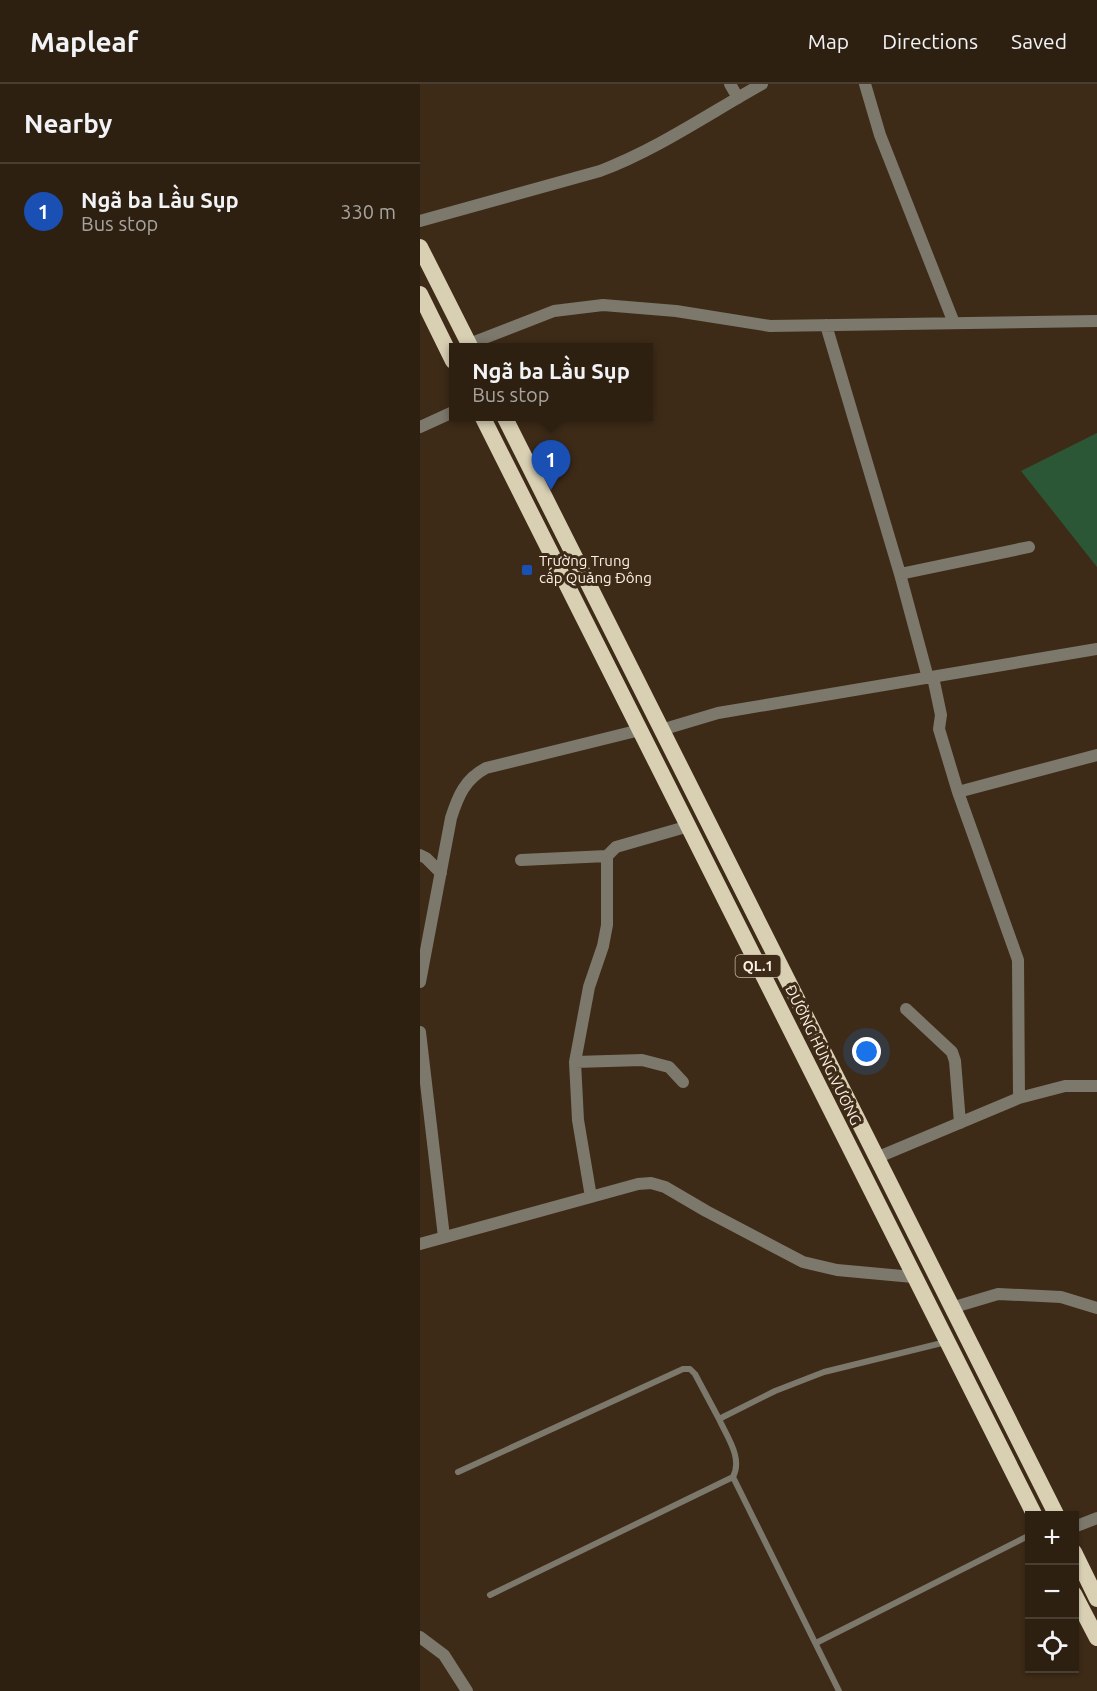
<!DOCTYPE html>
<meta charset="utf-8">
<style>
body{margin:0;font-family:Ubuntu,sans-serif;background:#3a2d1f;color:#f1f3f6}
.controls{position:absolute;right:18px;bottom:18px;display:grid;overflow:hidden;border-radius:0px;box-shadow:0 2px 4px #0004}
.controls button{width:54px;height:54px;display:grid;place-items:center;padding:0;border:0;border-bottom:2px solid #493e31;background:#2e2011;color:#f1f3f6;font:30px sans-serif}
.you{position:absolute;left:447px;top:968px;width:21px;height:21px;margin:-15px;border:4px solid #fff;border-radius:50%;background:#1a73e8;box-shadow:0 0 0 9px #1a73e833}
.badge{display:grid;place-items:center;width:39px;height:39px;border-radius:50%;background:#8c9099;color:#fff;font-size:20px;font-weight:700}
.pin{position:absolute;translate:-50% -50px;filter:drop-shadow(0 2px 3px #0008)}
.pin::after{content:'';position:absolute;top:32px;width:21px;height:18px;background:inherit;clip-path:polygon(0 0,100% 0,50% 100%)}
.popup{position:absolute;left:29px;top:259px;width:204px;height:78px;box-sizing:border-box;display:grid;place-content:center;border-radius:0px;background:#2e2011;filter:drop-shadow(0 2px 4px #0005);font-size:20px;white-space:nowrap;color:#a7a39f}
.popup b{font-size:22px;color:#f1f3f6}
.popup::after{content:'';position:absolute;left:50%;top:100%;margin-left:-12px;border:12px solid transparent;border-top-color:#2e2011}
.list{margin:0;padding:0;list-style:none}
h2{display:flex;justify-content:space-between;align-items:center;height:78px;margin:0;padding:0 24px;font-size:26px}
h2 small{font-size:20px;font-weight:400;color:#a7a39f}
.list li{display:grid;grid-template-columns:39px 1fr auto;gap:18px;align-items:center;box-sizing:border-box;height:96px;padding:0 24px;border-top:2px solid #493e31}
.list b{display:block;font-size:22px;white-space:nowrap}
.list p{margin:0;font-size:20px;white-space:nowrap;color:#a7a39f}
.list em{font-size:20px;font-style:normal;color:#a7a39f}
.icon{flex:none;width:33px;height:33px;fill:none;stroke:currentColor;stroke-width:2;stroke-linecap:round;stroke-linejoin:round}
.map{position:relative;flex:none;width:677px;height:1607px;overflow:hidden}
header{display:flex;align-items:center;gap:36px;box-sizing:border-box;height:84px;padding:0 30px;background:#2e2011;border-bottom:2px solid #493e31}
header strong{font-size:28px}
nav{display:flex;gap:33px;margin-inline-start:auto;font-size:21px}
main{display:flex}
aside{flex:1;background:#2e2011}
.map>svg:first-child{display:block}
</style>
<header>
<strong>Mapleaf</strong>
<nav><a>Map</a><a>Directions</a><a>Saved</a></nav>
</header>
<main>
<aside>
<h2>Nearby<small></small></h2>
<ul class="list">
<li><span class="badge" style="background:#1a4fb4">1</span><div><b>Ngã ba Lầu Sụp</b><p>Bus stop</p></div><em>330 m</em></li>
</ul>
</aside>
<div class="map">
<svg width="677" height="1607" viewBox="0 0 677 1607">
<rect width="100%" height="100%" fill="#3d2b17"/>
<path fill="#2b5736" d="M677 349V483L601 387Z"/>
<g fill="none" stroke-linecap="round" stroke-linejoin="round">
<path stroke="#7c786c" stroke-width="6" d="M38 1388 263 1285H270L275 1290 299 1335
M313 1393 419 1607
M70 1511 313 1393C323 1374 307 1353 299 1335L355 1307 404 1288 526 1258
M396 1559 610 1451"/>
<path stroke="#7c786c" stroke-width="12" d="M310 0 318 14
M445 0 460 51 534 239
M0 137 180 87C238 65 288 30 342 0
M406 241 480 490 508 594
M49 260 134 227 183 221 256 227 350 242 677 237
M480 490 609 463
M513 593 521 631 519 645 538 708 598 876 599 1014
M241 646 298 629 677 565
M538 708 677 671
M0 771 6 774 21 789
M101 776 187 772
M0 898 31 734C38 712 45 695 66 684L220 646
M486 925 532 968 535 977 540 1039
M0 948 24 1153
M155 978 222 976 249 983 263 998
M456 1074 599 1014 645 1002H677
M171 1113 158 1036 155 978 169 903 183 862 187 841V772L196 763 269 742
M0 1160 218 1100 231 1099 245 1103 286 1127 383 1178 417 1186 493 1193
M531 1224 578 1210 641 1213 677 1224
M654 1443 677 1434
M0 1553 24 1571 47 1607"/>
<path stroke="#7c786c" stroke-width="12" d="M0 343 33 328"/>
<path stroke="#d9d0b4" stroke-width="16" d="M0 163 51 264
M0 210 33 277
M62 332 615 1432
M84 332 637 1432
M654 1468 677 1515
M654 1510 677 1554"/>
</g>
<rect fill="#1a4fb4" stroke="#3d2b17" stroke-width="2" x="101" y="480" width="12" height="12" rx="3"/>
<g text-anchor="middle" stroke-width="6" stroke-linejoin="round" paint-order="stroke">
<rect fill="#3d2b17" stroke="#c3b6a6" stroke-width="1.5" x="315.5" y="871" width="45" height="22" rx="4.5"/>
<g font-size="14" font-weight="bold" fill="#fcf1e4">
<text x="338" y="887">QL.1</text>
</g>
<g font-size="15" fill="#fcf1e4" stroke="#3d2b17" text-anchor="start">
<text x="119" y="482">Trường Trung<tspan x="119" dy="17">cấp Quảng Đông</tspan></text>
</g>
<g font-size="15" fill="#fcf1e4" stroke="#3d2b17">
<text transform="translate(403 971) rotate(64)" y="5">ĐƯỜNG HÙNG VƯƠNG</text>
</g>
</g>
</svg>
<div class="controls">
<button>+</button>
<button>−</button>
<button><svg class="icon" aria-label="locate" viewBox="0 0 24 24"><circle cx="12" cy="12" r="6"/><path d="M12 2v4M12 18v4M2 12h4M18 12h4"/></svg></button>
</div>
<div class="you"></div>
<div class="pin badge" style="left:131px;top:406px;background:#1a4fb4">1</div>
<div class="popup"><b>Ngã ba Lầu Sụp</b>Bus stop</div>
</div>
</main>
